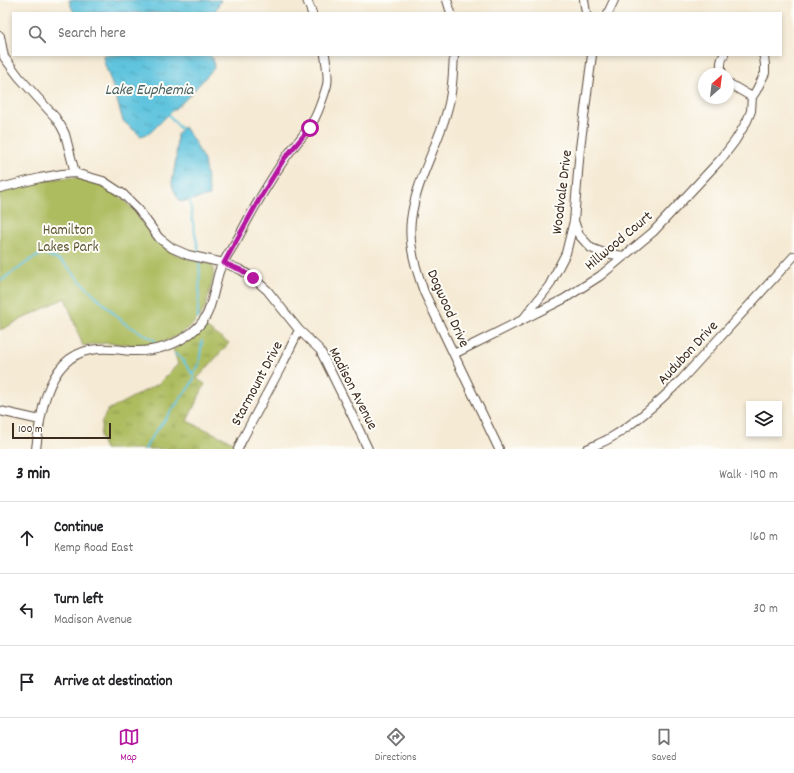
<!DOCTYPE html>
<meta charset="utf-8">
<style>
body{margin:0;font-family:Dekko,sans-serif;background:#f6f6f6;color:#202124}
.controls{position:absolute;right:12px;bottom:12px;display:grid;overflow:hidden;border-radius:0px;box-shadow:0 2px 6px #0003}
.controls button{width:36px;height:36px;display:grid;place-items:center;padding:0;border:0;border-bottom:1px solid #e0e0e0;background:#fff;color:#202124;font:20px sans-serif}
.compass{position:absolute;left:698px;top:68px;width:36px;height:36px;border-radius:50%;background:#fff;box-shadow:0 2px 6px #0003;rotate:28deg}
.scale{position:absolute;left:12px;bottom:10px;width:99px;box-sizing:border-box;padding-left:4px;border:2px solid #3b2a1e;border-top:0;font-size:11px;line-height:14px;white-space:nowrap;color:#3b2a1e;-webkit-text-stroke:3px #fdfcf7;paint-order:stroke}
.stop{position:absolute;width:12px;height:12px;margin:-9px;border:3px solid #b5179e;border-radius:50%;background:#fff}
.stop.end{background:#b5179e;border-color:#fff;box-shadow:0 1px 4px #0008}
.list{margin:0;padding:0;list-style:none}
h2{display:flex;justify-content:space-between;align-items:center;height:52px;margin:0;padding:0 16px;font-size:17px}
h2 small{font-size:13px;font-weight:400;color:#757577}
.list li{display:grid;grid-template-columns:26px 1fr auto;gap:12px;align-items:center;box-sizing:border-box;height:72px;padding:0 16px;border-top:1px solid #e0e0e0}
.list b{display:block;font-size:15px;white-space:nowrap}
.list p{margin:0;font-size:13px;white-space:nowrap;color:#757577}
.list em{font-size:13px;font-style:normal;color:#757577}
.icon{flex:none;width:22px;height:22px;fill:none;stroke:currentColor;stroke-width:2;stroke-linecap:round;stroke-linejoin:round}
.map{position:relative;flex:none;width:794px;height:449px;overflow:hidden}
.search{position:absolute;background:#fff;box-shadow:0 2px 6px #0003;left:12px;right:12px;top:12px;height:44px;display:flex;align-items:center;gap:10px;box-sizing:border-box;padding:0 14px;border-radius:0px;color:#757577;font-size:15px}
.sheet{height:268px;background:#fff}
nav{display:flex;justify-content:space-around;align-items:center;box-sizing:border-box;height:56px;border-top:1px solid #e0e0e0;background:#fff;font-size:11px;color:#757577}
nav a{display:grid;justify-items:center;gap:2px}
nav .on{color:#b5179e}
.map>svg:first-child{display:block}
</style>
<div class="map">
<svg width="794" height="449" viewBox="0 0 794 449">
<defs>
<pattern id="grass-tufts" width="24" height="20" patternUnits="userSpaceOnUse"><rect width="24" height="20" fill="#adbc5f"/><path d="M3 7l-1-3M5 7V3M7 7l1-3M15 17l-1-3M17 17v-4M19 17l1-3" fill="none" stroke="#8e994e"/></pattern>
<pattern id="water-ripples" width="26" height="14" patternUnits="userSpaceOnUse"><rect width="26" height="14" fill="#61c4de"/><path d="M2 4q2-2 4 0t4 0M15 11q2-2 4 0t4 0" fill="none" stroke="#519fb3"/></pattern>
</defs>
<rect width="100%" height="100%" fill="#fdfcf7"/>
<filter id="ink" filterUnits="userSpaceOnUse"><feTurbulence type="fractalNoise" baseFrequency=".025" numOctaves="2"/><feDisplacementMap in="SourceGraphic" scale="8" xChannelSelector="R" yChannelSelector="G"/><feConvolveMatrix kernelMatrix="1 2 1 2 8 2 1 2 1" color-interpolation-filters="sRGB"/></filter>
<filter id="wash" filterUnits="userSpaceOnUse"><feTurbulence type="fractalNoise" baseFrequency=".012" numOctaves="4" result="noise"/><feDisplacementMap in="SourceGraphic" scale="16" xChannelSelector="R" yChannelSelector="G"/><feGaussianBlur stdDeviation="0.9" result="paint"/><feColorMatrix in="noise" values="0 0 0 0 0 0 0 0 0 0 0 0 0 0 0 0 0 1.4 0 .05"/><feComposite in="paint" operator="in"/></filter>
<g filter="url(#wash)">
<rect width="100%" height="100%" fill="#f5ead4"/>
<path fill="url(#grass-tufts)" stroke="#74733e" d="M205 327 229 343 197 379 205 384 187 421 233 442 231 449H105L100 437 102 421 108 410 158 384 178 364 173 349 186 342Z"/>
<path fill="#adbc5f" stroke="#74733e" d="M62 178C67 178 72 177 77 178 100 182 122 194 136 213 142 221 149 234 156 240 173 257 189 259 211 264 217 272 211 285 209 294 205 311 201 318 187 329 177 337 166 342 154 344 134 347 114 341 95 344 91 344 87 345 83 346L65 298 0 330V192L41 181Z"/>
<path fill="url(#water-ripples)" stroke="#4e777e" d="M69 0H221L214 13H74L71 6Z
M103 55H209L213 58 214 68 186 99 171 112 150 133 141 136 123 121 115 93 104 62Z
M184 127 194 141 204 161 210 196 180 202 173 188 172 183 176 158 177 135 181 129Z"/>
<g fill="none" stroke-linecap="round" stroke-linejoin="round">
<path stroke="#61c4de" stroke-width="2" d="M167 113 181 129V132
M190 199C191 218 196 236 199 254
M0 280 4 279 8 275 18 269 30 260 42 254 46 255 59 260 67 266 79 280 124 323 156 341
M198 319C197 310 199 302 199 293 200 282 200 272 199 261
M191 373 197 369 199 364 202 341
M145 449 151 438 190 386 194 379V376L181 358 175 354"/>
</g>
</g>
<g filter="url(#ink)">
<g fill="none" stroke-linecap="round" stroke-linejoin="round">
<g stroke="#574739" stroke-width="10">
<path id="minor" d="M307 0 312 13
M447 0 451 13
M584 0 586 13
M608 13 614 0
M0 36 4 57 19 77 55 117 61 126 65 134 75 173
M454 55C453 69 453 84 450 98 449 106 446 114 444 121 433 154 415 186 411 220 408 245 416 269 424 292L499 449
M722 74C720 67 720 61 724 55
M728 83 752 97
M0 188 40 178 62 174 75 173 103 181 123 194 138 209 159 238 172 248 188 255 224 263 241 270 253 278 267 290 299 330 320 350 351 413 368 449
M574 221 579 235 591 248 604 253 624 256
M524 318 549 286 566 253 574 221 580 148 592 55
M454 354 564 299 600 276 653 232 722 158 735 141 747 121 751 111 752 97 756 91 765 73V65L764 57 763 55
M0 411 40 420
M36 449C41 410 48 352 98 349 109 348 121 350 131 351 153 352 174 346 191 333 210 318 210 306 216 284 217 279 218 274 220 269 225 258 232 248 238 238 252 211 267 185 284 160 295 143 311 130 318 111 321 103 325 93 327 85 329 76 326 64 325 55
M238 449 242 440 282 365 299 330
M587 449C595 445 604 442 612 437 638 421 661 400 682 379L794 256"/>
</g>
<use href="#minor" stroke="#fff" stroke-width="8"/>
</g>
</g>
<g fill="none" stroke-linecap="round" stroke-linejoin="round" filter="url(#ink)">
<path stroke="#b5179e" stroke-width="5" d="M253 278 241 270 224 263 260 198 284 159 310 128"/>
</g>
<g text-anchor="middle" stroke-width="4" stroke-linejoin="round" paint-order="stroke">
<g font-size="15" fill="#3b2a1e" stroke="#fdfcf7">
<text transform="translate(561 192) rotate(-83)" y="5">Woodvale Drive</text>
<text transform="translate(618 240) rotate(-40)" y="5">Hillwood Court</text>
<text transform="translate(449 308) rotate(66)" y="5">Dogwood Drive</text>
<text transform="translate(687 352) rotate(-47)" y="5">Audubon Drive</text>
<text transform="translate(256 383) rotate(-62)" y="5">Starmount Drive</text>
<text transform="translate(354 388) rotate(63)" y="5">Madison Avenue</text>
</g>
<g font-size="15" fill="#5d5632" stroke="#fdfcf7">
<text x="68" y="234">Hamilton<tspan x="68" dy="17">Lakes Park</tspan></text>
</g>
<g font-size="16" font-style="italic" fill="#486061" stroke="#fdfcf7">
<text x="149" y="94">Lake Euphemia</text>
</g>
</g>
</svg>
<div class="controls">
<button><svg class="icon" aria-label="layers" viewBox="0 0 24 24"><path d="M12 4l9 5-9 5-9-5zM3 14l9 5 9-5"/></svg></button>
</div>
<svg class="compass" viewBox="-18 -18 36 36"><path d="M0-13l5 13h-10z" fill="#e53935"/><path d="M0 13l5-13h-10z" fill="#757577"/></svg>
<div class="scale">100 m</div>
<div class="stop" style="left:310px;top:128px"></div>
<div class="stop end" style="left:253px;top:278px"></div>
<div class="search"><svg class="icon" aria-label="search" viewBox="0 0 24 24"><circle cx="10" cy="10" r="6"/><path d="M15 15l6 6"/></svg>Search here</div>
</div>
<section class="sheet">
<h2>3 min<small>Walk · 190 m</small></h2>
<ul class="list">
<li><svg class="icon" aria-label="ahead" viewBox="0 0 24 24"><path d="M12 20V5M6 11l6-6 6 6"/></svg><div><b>Continue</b><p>Kemp Road East</p></div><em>160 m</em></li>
<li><svg class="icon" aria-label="left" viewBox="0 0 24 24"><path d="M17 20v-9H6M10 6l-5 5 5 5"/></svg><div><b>Turn left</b><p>Madison Avenue</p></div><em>30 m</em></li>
<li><svg class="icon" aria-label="arrive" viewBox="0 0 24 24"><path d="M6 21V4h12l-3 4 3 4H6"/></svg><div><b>Arrive at destination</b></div></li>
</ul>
</section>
<nav>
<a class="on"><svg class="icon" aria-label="map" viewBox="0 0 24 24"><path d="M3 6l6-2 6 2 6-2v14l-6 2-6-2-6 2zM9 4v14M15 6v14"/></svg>Map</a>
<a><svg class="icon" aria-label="directions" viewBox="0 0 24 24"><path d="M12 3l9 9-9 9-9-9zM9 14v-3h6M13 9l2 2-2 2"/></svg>Directions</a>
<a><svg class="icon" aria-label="saved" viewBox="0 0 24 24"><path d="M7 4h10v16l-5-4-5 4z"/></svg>Saved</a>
</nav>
